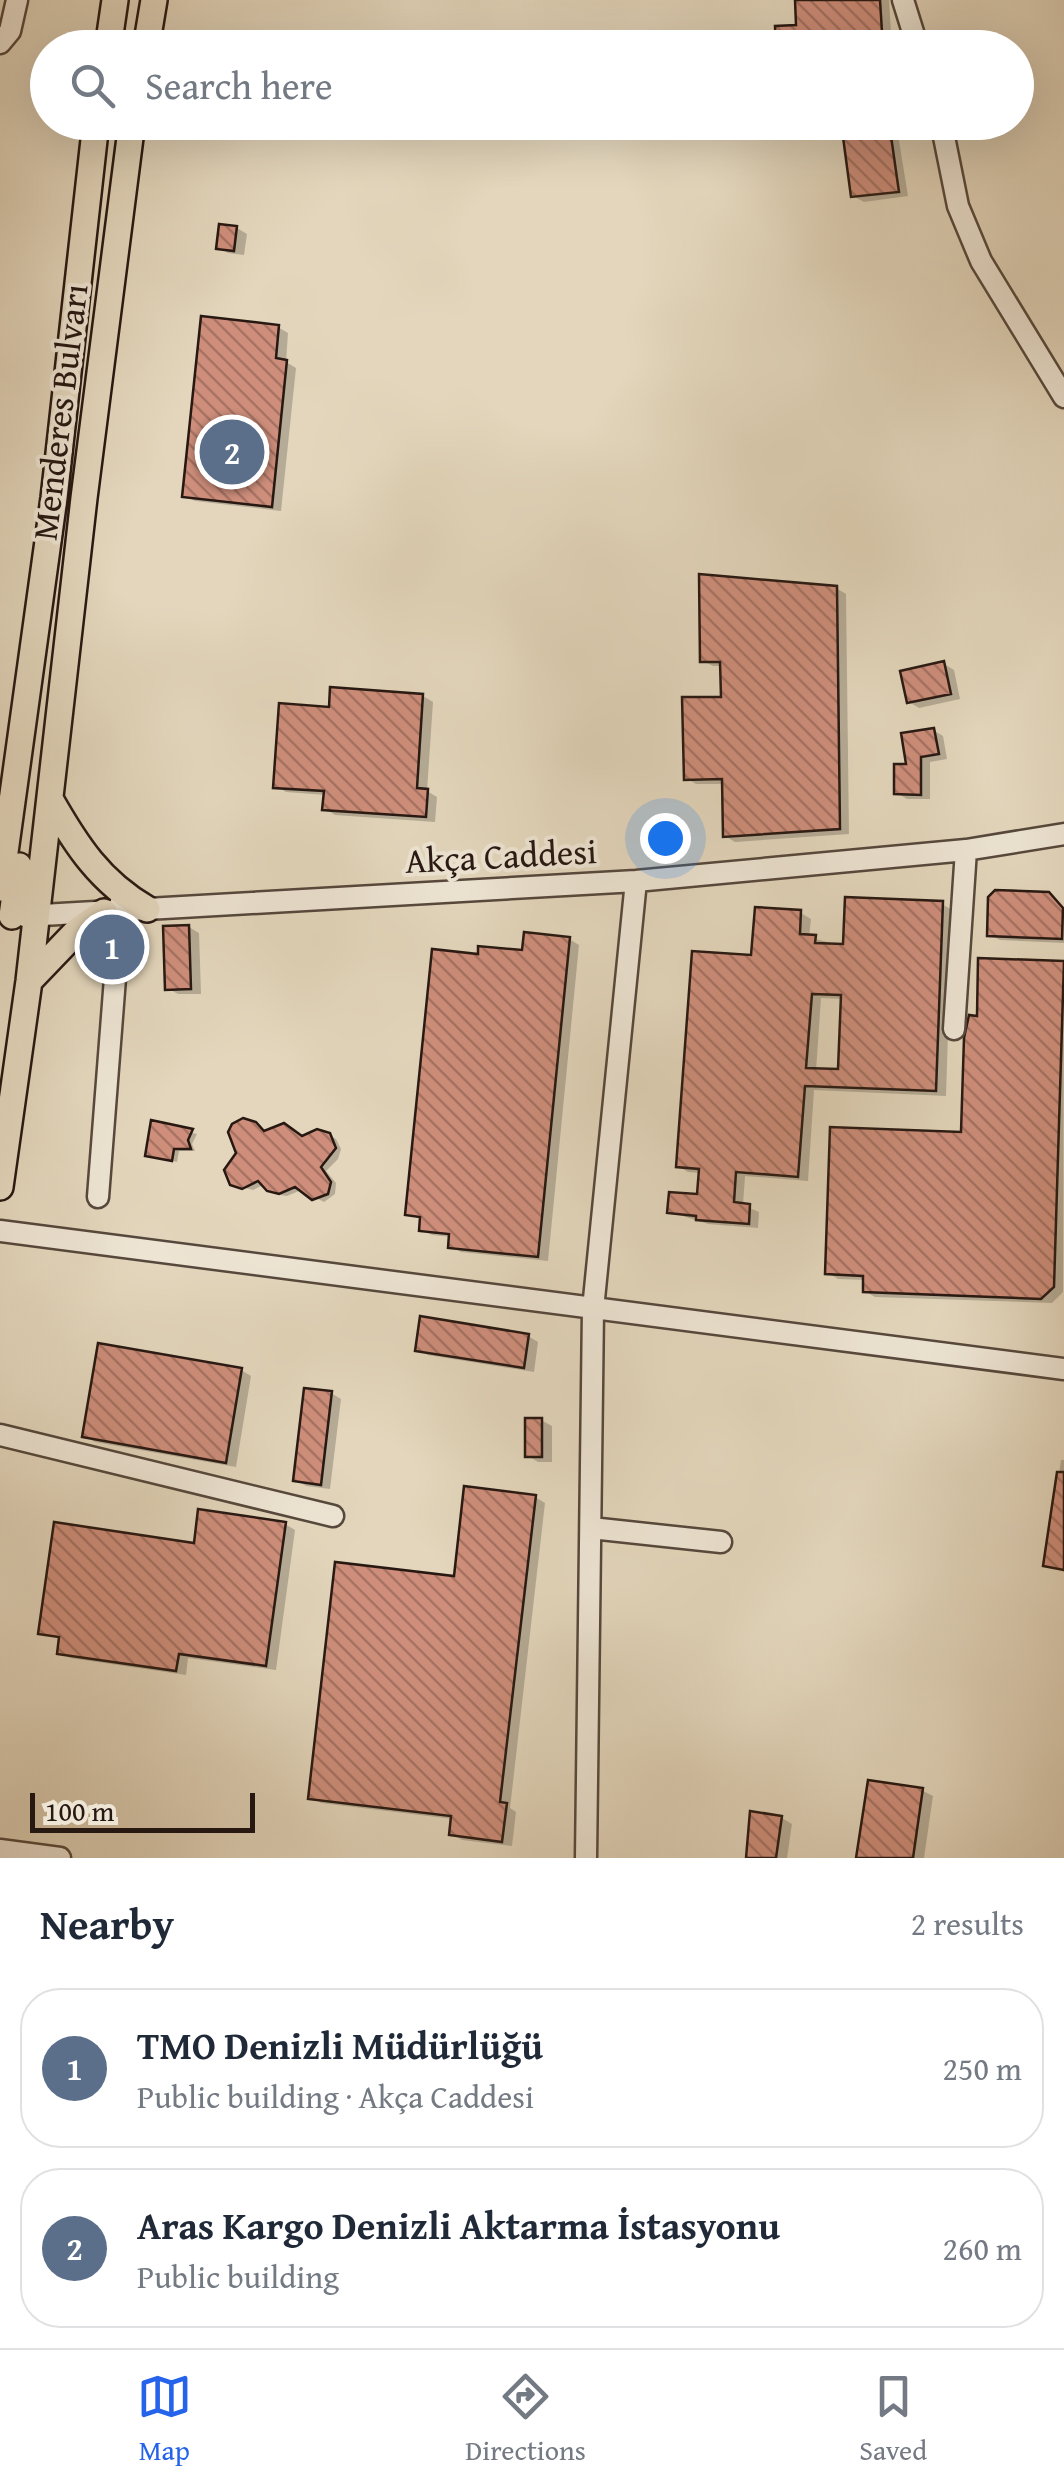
<!DOCTYPE html>
<meta charset="utf-8">
<style>
body{margin:0;font-family:"Gentium Book Plus",serif;background:#f2f2f3;color:#1f2937}
.scale{position:absolute;left:30px;bottom:25px;width:225px;box-sizing:border-box;padding-left:10px;border:5px solid #271812;border-top:0;font-size:28px;line-height:35px;white-space:nowrap;color:#271812;-webkit-text-stroke:8px #ede4d3;paint-order:stroke}
.you{position:absolute;left:665px;top:838px;width:35px;height:35px;margin:-25px;border:8px solid #fff;border-radius:50%;background:#1a73e8;box-shadow:0 0 0 15px #1a73e833}
.badge{display:grid;place-items:center;width:65px;height:65px;border-radius:50%;background:#2563eb;color:#fff;font-size:32px;font-weight:700}
.pin{position:absolute;translate:-50% -50%;border:5px solid #fff;box-shadow:0 2px 10px #0006}
.list{margin:0;padding:0;list-style:none}
h2{display:flex;justify-content:space-between;align-items:center;height:130px;margin:0;padding:0 40px;font-size:42px}
h2 small{font-size:32px;font-weight:400;color:#747a83}
.list li{display:grid;grid-template-columns:65px 1fr auto;gap:30px;align-items:center;box-sizing:border-box;height:160px;margin:0 20px 20px;padding:0 20px;border:2px solid #e0e1e3;border-radius:40px}
.list b{display:block;font-size:38px;white-space:nowrap}
.list p{margin:0;font-size:32px;white-space:nowrap;color:#747a83}
.list em{font-size:32px;font-style:normal;color:#747a83}
.icon{flex:none;width:55px;height:55px;fill:none;stroke:currentColor;stroke-width:2;stroke-linecap:round;stroke-linejoin:round}
.map{position:relative;flex:none;width:1064px;height:1858px;overflow:hidden}
.search{position:absolute;background:#fff;box-shadow:0 10px 40px #0002;left:30px;right:30px;top:30px;height:110px;display:flex;align-items:center;gap:25px;box-sizing:border-box;padding:0 35px;border-radius:55px;color:#747a83;font-size:38px}
.sheet{height:490px;background:#fff}
nav{display:flex;justify-content:space-around;align-items:center;box-sizing:border-box;height:140px;border-top:2px solid #e0e1e3;background:#fff;font-size:28px;color:#747a83}
nav a{display:grid;justify-items:center;gap:5px}
nav .on{color:#2563eb}
.map>svg:first-child{display:block}
</style>
<div class="map">
<svg width="1064" height="1858" viewBox="0 0 1064 1858">
<defs>
<pattern id="building-back-hatch" width="6" height="6" patternUnits="userSpaceOnUse" patternTransform="scale(2.5)"><rect width="6" height="6" fill="#ce8e7b"/><path d="M-1 5l2 2M0 0l6 6M5-1l2 2" fill="none" stroke="#a77363"/></pattern>
</defs>
<rect width="100%" height="100%" fill="#e3d6bc"/>
<filter id="stains"><feTurbulence type="fractalNoise" baseFrequency=".002" numOctaves="4"/><feColorMatrix values="0 0 0 0 .2 0 0 0 0 .09 0 0 0 0 .02 0 0 0 .5 -.17"/></filter>
<radialGradient id="worn" r=".72"><stop offset=".6" stop-color="#630" stop-opacity="0"/><stop offset="1" stop-color="#630" stop-opacity=".3"/></radialGradient>
<path fill="#0003" fill-rule="evenodd" d="M798 0H889L892 48H778L799 27Z
M805 122H896L908 196 864 202 853 196 846 137 815 138 805 132Z
M237 228 247 234 244 255 228 253 218 247Z
M278 327 288 333 286 362 296 368 281 511 195 501 185 496Z
M836 588 846 594 849 834 735 842 725 836V784H696L686 778 723 699V666H713L703 661Z
M944 664 954 670 960 699 919 708 909 702Z
M423 696 433 702 427 791 437 797 435 822 335 815 325 809 326 795 286 792 276 786 332 709Z
M933 730 943 736 947 759 930 762V799H907L897 793 909 766Z
M1048 895 1064 907V943L1000 940 990 935Z
M942 904 952 910 946 1096 814 1090 808 1181 745 1176 743 1205 759 1212 758 1228 708 1224 670 1212 700 1197 701 1173 688 1172 678 1166 754 958 801 913 811 919 809 937 845 947ZM821 998 843 999 841 1072 816 1071Z
M189 927 199 933 201 994H178L167 988Z
M569 939 579 945 548 1261 461 1252 451 1246 452 1237 432 1235 422 1230 423 1220 408 1214 480 957 524 953Z
M981 961 1064 964 1063 1292 1052 1303 875 1297 865 1291 866 1280 838 1279 828 1273 964 1134 979 1018Z
M153 1123 197 1134 192 1144 195 1151H179L177 1162 147 1154Z
M255 1124 266 1133 303 1138 328 1135 336 1139 341 1149 338 1159 326 1171 336 1183 335 1194 324 1202 301 1190 287 1196 280 1195 265 1184 253 1190 235 1185 239 1153Z
M528 1336 538 1342 534 1372 428 1355 418 1350Z
M241 1370 251 1376 236 1467 95 1442 85 1436Z
M331 1393 341 1399 330 1489 306 1486 296 1480Z
M541 1420 552 1426V1462H538L528 1456Z
M1061 1460H1064V1572L1046 1565Z
M535 1497 545 1503 510 1808 516 1812 512 1846 462 1840 452 1834 453 1819 321 1803 311 1797 456 1579Z
M285 1524 295 1530 276 1670 188 1658 186 1675 70 1658 60 1653 62 1640 41 1632 196 1545Z
M923 1791 933 1796 924 1858H859Z
M782 1818 792 1824 787 1858H748Z"/>
<path fill="url(#building-back-hatch)" stroke="#271812" stroke-width="2.5" fill-rule="evenodd" d="M795 0H880L883 48H776L775 26 796 25Z
M841 122H889L899 192 851 197Z
M219 224 237 226 234 251 216 249Z
M201 316 279 325 276 358 287 360 272 507 182 497Z
M699 574 837 586 840 829 723 837 722 779 684 780 682 697H721L720 662H700Z
M944 661 951 694 907 703 900 671Z
M330 687 423 694 417 788 428 789 426 817 322 810 324 791 273 788 279 703 329 707Z
M934 728 939 754 921 757V795L894 794V764H906L901 733Z
M995 890 1049 892 1063 908 1062 939 987 936 988 897Z
M845 897 943 901 936 1091 805 1086 798 1177 736 1172 734 1202 750 1204 749 1224 696 1220V1216L667 1213 669 1192 697 1194 699 1169 676 1167 692 951 751 955 755 907 801 910 800 934 816 935 815 943 843 944ZM812 994 841 995 838 1069 806 1068Z
M189 925 191 989 165 990 163 926Z
M524 932 570 937 538 1257 448 1248 449 1234 419 1231 420 1217 405 1215 432 949 478 954V946L522 950Z
M978 958 1064 961 1054 1287 1041 1299 863 1292V1276L825 1274 830 1127 961 1132 964 1038 969 1015 977 1016Z
M243 1118 256 1122 264 1131 284 1123 302 1136 317 1129 330 1133 336 1148 321 1167 331 1182 328 1194 312 1200 295 1187 279 1194 267 1191 258 1181 242 1189 230 1185 224 1170 236 1153 228 1132 232 1124Z
M151 1120 193 1129 188 1140 191 1149H174L172 1161 145 1156Z
M420 1316 529 1334 524 1368 415 1351Z
M98 1343 242 1368 226 1463 82 1437Z
M304 1388 332 1391 321 1485 293 1481Z
M525 1418H542V1457H525Z
M1057 1472H1064V1570L1043 1566Z
M464 1486 536 1495 500 1802 507 1803 502 1842 449 1835 451 1816 308 1799 335 1562 454 1576Z
M198 1509 286 1522 266 1666 179 1654 176 1671 57 1654 59 1637 38 1634 54 1522 194 1543Z
M868 1780 923 1788 913 1858H856Z
M750 1811 782 1816 776 1858H746Z"/>
<g fill="none" stroke-linecap="round" stroke-linejoin="round">
<g stroke="#56483c" stroke-width="25">
<path id="minor" d="M903 0 918 48
M0 43 10 31 17 0
M941 122 958 206 981 261 1064 397
M25 916 636 881 966 850 1064 834
M954 1029 966 850
M98 1197 121 901
M0 1231 1064 1369
M0 1435 333 1516
M591 1528 721 1542
M0 1850 60 1858
M586 1858 593 1309 636 881"/>
</g>
<g stroke="#271812" stroke-width="30">
<path id="major" d="M108 48 115 0
M146 48 154 0
M50 799C76 845 100 882 147 909
M0 888 54 498 96 122
M12 916 19 866
M29 981 77 931 104 912
M0 1187 29 981 84 498 132 122"/>
</g>
<use href="#minor" stroke="#ede4d3" stroke-width="20"/>
<use href="#major" stroke="#e3d6bc" stroke-width="25"/>
</g>
<g text-anchor="middle" stroke-width="8" stroke-linejoin="round" paint-order="stroke">
<g font-size="35" fill="#271812" stroke="#ede4d3">
<text transform="translate(60 412) rotate(-83)" y="12">Menderes Bulvarı</text>
<text transform="translate(501 856) rotate(-3)" y="12">Akça Caddesi</text>
</g>
</g>
<rect width="100%" height="100%" filter="url(#stains)"/>
<rect width="100%" height="100%" fill="url(#worn)"/>
</svg>
<div class="scale">100 m</div>
<div class="you"></div>
<div class="pin badge" style="left:112px;top:947px;background:#5c6f8a">1</div>
<div class="pin badge" style="left:232px;top:452px;background:#5c6f8a">2</div>
<div class="search"><svg class="icon" aria-label="search" viewBox="0 0 24 24"><circle cx="10" cy="10" r="6"/><path d="M15 15l6 6"/></svg>Search here</div>
</div>
<section class="sheet">
<h2>Nearby<small>2 results</small></h2>
<ul class="list">
<li><span class="badge" style="background:#5c6f8a">1</span><div><b>TMO Denizli Müdürlüğü</b><p>Public building · Akça Caddesi</p></div><em>250 m</em></li>
<li><span class="badge" style="background:#5c6f8a">2</span><div><b>Aras Kargo Denizli Aktarma İstasyonu</b><p>Public building</p></div><em>260 m</em></li>
</ul>
</section>
<nav>
<a class="on"><svg class="icon" aria-label="map" viewBox="0 0 24 24"><path d="M3 6l6-2 6 2 6-2v14l-6 2-6-2-6 2zM9 4v14M15 6v14"/></svg>Map</a>
<a><svg class="icon" aria-label="directions" viewBox="0 0 24 24"><path d="M12 3l9 9-9 9-9-9zM9 14v-3h6M13 9l2 2-2 2"/></svg>Directions</a>
<a><svg class="icon" aria-label="saved" viewBox="0 0 24 24"><path d="M7 4h10v16l-5-4-5 4z"/></svg>Saved</a>
</nav>
